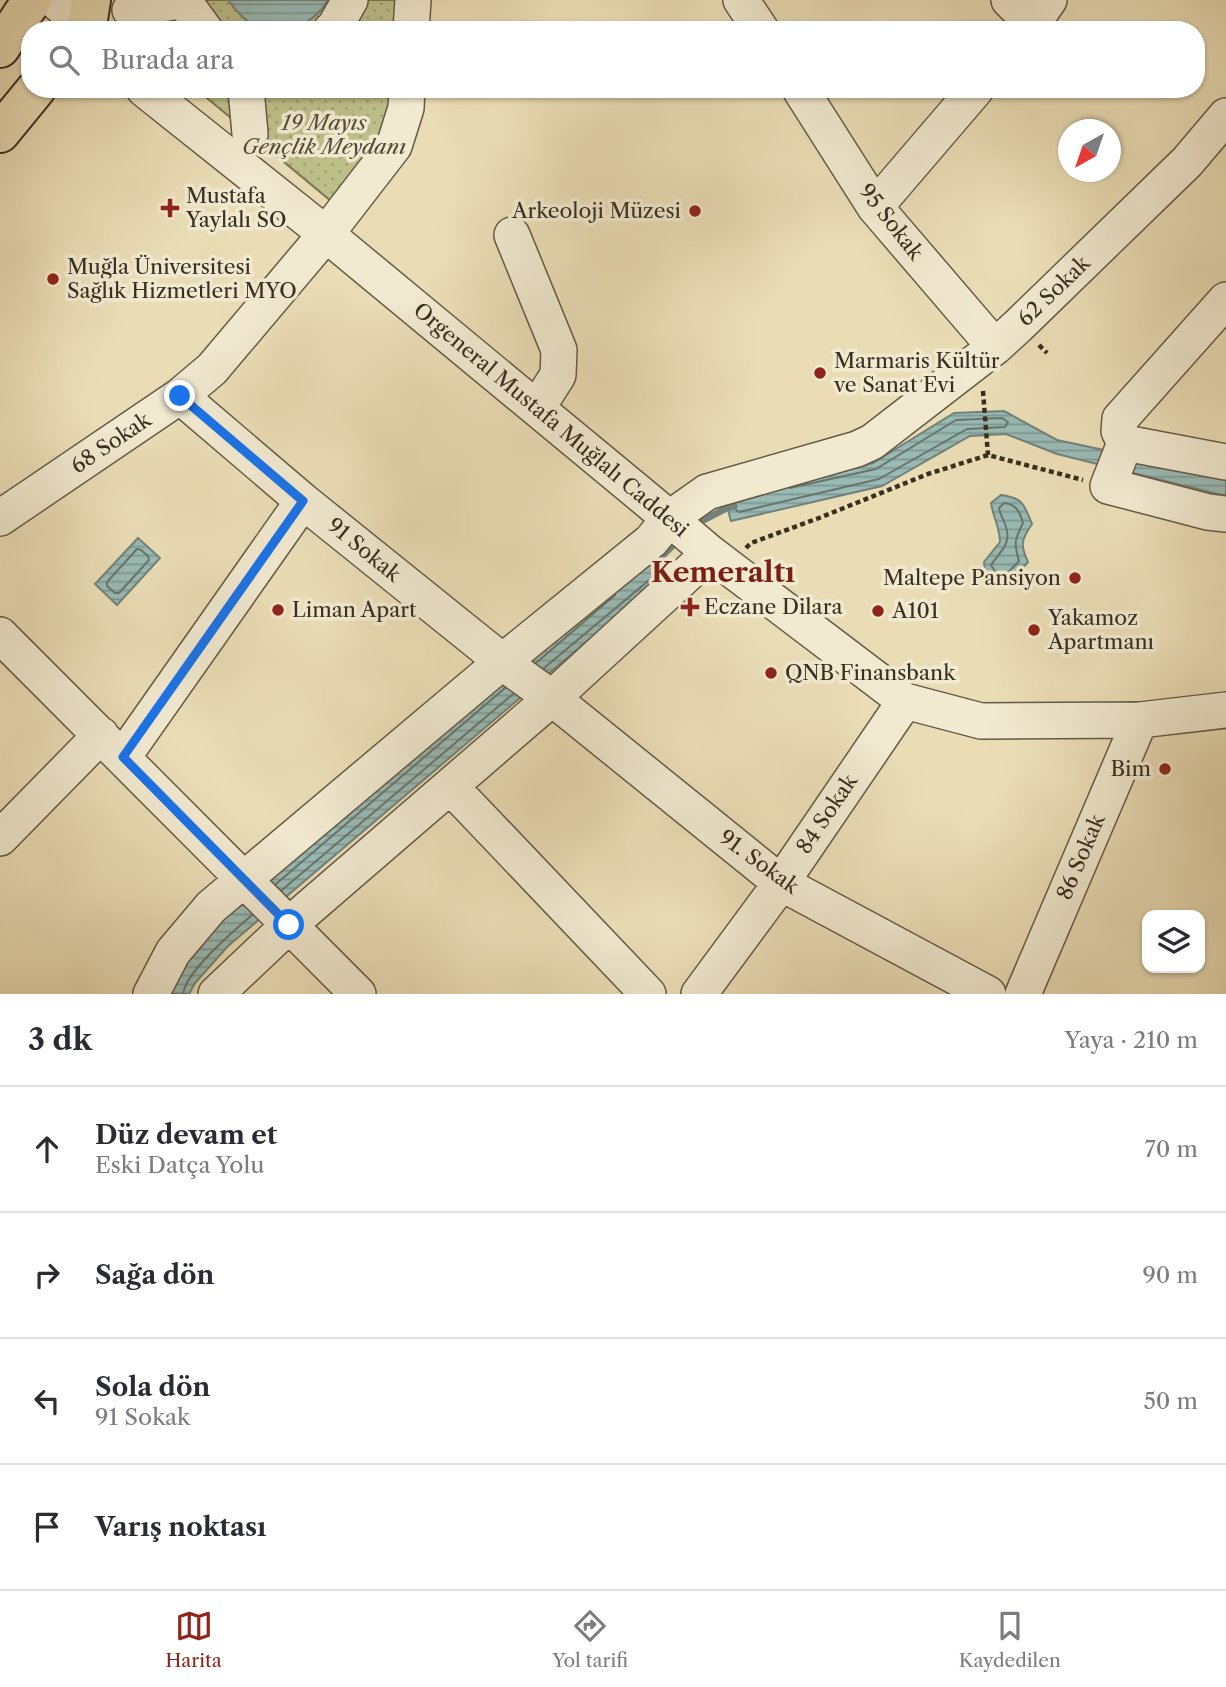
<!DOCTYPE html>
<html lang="tr">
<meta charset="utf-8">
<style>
body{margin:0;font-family:"Libre Caslon Text",serif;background:#f7f7f7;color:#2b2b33}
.controls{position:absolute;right:21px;bottom:21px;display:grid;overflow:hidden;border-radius:14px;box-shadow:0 2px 5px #0004}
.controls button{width:63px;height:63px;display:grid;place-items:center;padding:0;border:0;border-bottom:2px solid #e1e1e2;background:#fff;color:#2b2b33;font:35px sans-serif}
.compass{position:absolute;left:1058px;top:119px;width:63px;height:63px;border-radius:50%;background:#fff;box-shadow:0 2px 5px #0004;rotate:220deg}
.stop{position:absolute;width:21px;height:21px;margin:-16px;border:5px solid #1a73e8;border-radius:50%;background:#fff}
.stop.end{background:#1a73e8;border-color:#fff;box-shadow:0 2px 7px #0008}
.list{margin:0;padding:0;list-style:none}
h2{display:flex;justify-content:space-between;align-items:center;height:91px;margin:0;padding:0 28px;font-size:30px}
h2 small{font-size:23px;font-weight:400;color:#7c7c81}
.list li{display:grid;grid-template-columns:46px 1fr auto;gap:21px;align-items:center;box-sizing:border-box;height:126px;padding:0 28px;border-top:2px solid #e1e1e2}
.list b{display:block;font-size:26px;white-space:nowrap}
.list p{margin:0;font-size:23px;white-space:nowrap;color:#7c7c81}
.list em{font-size:23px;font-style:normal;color:#7c7c81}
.icon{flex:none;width:38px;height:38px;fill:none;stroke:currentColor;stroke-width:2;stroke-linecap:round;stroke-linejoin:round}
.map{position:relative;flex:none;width:1226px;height:994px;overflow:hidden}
.search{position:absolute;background:#fff;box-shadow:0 2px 5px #0004;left:21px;right:21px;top:21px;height:77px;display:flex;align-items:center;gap:18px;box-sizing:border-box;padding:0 24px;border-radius:28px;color:#7c7c81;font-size:26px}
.sheet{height:595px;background:#fff}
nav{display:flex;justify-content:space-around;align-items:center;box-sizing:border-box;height:98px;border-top:2px solid #e1e1e2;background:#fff;font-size:19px;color:#7c7c81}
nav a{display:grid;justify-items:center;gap:4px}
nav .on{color:#8f2418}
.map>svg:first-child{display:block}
</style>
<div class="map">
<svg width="1226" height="994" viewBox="0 0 1226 994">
<defs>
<pattern id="park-dots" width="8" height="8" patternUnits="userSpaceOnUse" patternTransform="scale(1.75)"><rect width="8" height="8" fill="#bdbf89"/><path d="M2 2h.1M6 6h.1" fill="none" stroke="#a3a476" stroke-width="1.8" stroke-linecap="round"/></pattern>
<pattern id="water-rules" width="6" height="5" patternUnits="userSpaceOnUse" patternTransform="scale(1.75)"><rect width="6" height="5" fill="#99bab5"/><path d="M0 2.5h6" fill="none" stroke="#7e9893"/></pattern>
</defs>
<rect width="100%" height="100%" fill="#eaddb6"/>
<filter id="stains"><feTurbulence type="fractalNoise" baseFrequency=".00286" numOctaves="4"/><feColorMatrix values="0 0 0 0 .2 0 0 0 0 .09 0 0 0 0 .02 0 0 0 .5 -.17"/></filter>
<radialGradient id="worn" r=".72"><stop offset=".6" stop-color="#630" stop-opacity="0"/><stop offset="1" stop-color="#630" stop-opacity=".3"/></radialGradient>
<path fill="url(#park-dots)" stroke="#7b7654" stroke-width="2" d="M128 0H397V30H136L133 25Z
M196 89H396V124L331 201Z"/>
<path fill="url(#water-rules)" stroke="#738279" stroke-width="2" d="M228 0H328C314 25 283 37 256 26 244 21 236 10 228 0Z
M1004 411 1057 440 1226 476V496L1057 454 1006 434 970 436 882 486 731 521 724 496 873 463 954 413Z
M1001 495C1024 498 1024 505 1032 524 1021 540 1020 545 1028 562L1008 585 996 583 985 571 984 562 1000 542C1000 528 993 517 991 503Z
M138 538 160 558 117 605 95 584Z
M654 552 673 568 228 946 195 983 189 994H160L178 958Z"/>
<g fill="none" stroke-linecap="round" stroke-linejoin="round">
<path stroke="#69746a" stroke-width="2" d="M1004 503C1016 504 1020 512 1023 523 1014 541 1014 543 1019 561L1004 577 998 576 991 565C1000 551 1013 544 1005 524 1003 518 1000 515 999 508Z
M734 504 736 510 739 512 879 479 967 429 1005 427 1008 422 1002 418 956 420 876 469 790 488
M137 549 141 550 148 556 149 560 119 593H115L107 586V582Z
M536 663 615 595
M544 668 660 571V567L655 563
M276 884 505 688
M282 890 513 694
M183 994C186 971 234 931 252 915"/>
<path stroke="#738279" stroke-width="7" d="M694 525 727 508 734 506
M654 564 678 540"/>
<g stroke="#655a46" stroke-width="38">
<path id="minor" d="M54 0 89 30
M183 0 205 30
M741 0 761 30
M1009 0 1033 24
M130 10 183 0
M331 30 334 28 350 0
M411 30 413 0
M1028 30 1049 0
M144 89 326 234 651 503 710 553 905 701 981 721 1140 720 1226 710
M246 89 250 134
M800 89 875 207 995 347
M875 207 976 89
M512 235 559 350 558 375 537 408
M1226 300 1120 419 1119 431 1125 443 1226 462
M180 396 303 501 513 670 552 698 781 883 988 994
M1125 443 1108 486 1208 512 1226 514
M0 518 180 396 212 369 326 234 394 146 406 108 407 89
M0 635 358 994
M123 757 303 501
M450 786 648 994
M0 838 101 735
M151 994 173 952 211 907 502 662 651 541 670 518 707 492 857 449 872 442 995 347 1018 326 1187 162 1226 116
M216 994 289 925 552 698 710 553
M699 994 781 883 905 701
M1023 994 1140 720"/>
</g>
<g stroke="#392e20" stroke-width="42">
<path id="major" d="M84 30 87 26 91 0
M0 48 32 0
M0 133 36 89"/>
</g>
<path stroke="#392e20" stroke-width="4.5" stroke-dasharray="5 3.5" stroke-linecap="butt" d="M71 89 75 92 98 91 100 89
M1039 345 1047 353
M983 391 988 455
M746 548 751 543 819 518 928 474 988 455 1083 480"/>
<use href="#minor" stroke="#f1e9d0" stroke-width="35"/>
<use href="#major" stroke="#eaddb6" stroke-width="38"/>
</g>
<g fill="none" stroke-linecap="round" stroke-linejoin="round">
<path stroke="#1a73e8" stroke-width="9" d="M180 396 303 501 123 757 289 925"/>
</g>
<g fill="#8f2418" stroke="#f1e9d0" stroke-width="2.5">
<path d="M166.5 197.5h7v7h7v7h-7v7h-7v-7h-7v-7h7z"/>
<circle cx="695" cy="211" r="7"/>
<circle cx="53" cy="279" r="7"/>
<circle cx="820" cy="373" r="7"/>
<circle cx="1075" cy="578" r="7"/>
<path d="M686.5 596.5h7v7h7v7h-7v7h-7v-7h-7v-7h7z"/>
<circle cx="278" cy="610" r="7"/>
<circle cx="878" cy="611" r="7"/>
<circle cx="1034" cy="630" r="7"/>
<circle cx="771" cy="673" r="7"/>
<circle cx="1165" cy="769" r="7"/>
</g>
<g text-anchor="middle" stroke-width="7" stroke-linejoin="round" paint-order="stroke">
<g font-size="21" font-style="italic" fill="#534b35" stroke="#f1e9d0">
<text x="324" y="130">19 Mayıs<tspan x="324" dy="24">Gençlik Meydanı</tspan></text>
</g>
<g font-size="21" fill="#392e20" stroke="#f1e9d0" text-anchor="start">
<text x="186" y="203">Mustafa<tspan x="186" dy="24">Yaylalı SO</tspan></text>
<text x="681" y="218" text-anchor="end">Arkeoloji Müzesi</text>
<text x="67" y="274">Muğla Üniversitesi<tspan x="67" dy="24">Sağlık Hizmetleri MYO</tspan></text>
<text x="834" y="368">Marmaris Kültür<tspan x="834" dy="24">ve Sanat Evi</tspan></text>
<text x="1061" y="585" text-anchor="end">Maltepe Pansiyon</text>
<text x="704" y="614">Eczane Dilara</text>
<text x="292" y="617">Liman Apart</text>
<text x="892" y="618">A101</text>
<text x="1048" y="625">Yakamoz<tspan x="1048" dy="24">Apartmanı</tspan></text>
<text x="785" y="680">QNB Finansbank</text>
<text x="1151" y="776" text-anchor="end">Bim</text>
</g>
<g font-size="21" fill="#392e20" stroke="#f1e9d0">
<text transform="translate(891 222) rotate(52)" y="7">95 Sokak</text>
<text transform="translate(1054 291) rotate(-44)" y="7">62 Sokak</text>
<text transform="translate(551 420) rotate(40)" y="7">Orgeneral Mustafa Muğlalı Caddesi</text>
<text transform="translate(111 443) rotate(-34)" y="7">68 Sokak</text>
<text transform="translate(364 550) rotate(39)" y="7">91 Sokak</text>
<text transform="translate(827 814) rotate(-56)" y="7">84 Sokak</text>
<text transform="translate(1081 857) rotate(-67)" y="7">86 Sokak</text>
<text transform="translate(759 862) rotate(36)" y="7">91. Sokak</text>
</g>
<g font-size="28" font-weight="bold" fill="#7a1f14" stroke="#f1e9d0">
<text x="723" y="582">Kemeraltı</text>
</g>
</g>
<rect width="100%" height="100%" filter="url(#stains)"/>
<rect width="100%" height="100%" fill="url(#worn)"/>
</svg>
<div class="controls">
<button><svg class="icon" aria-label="layers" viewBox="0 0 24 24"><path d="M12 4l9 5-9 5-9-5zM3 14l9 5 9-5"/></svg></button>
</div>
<svg class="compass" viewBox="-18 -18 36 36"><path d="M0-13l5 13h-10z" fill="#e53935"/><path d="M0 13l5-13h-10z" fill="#7c7c81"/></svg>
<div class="stop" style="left:289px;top:925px"></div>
<div class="stop end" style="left:180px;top:396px"></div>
<div class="search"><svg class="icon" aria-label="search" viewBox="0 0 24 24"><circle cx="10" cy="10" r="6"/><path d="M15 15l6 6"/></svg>Burada ara</div>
</div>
<section class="sheet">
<h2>3 dk<small>Yaya · 210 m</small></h2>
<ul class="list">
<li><svg class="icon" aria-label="ahead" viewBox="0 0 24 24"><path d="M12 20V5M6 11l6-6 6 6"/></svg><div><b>Düz devam et</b><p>Eski Datça Yolu</p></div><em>70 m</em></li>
<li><svg class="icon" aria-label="right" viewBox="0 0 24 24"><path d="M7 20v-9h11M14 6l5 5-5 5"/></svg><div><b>Sağa dön</b></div><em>90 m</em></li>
<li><svg class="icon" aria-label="left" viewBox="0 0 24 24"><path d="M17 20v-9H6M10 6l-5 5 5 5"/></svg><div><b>Sola dön</b><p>91 Sokak</p></div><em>50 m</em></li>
<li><svg class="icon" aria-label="arrive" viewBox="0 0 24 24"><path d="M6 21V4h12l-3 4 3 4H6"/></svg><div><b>Varış noktası</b></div></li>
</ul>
</section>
<nav>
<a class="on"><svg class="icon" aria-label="map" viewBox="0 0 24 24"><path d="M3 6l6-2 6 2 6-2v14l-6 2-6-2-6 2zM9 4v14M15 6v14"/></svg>Harita</a>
<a><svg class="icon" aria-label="directions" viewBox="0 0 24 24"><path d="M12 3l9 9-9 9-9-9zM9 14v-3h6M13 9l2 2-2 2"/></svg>Yol tarifi</a>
<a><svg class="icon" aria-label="saved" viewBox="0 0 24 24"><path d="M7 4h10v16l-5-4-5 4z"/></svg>Kaydedilen</a>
</nav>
